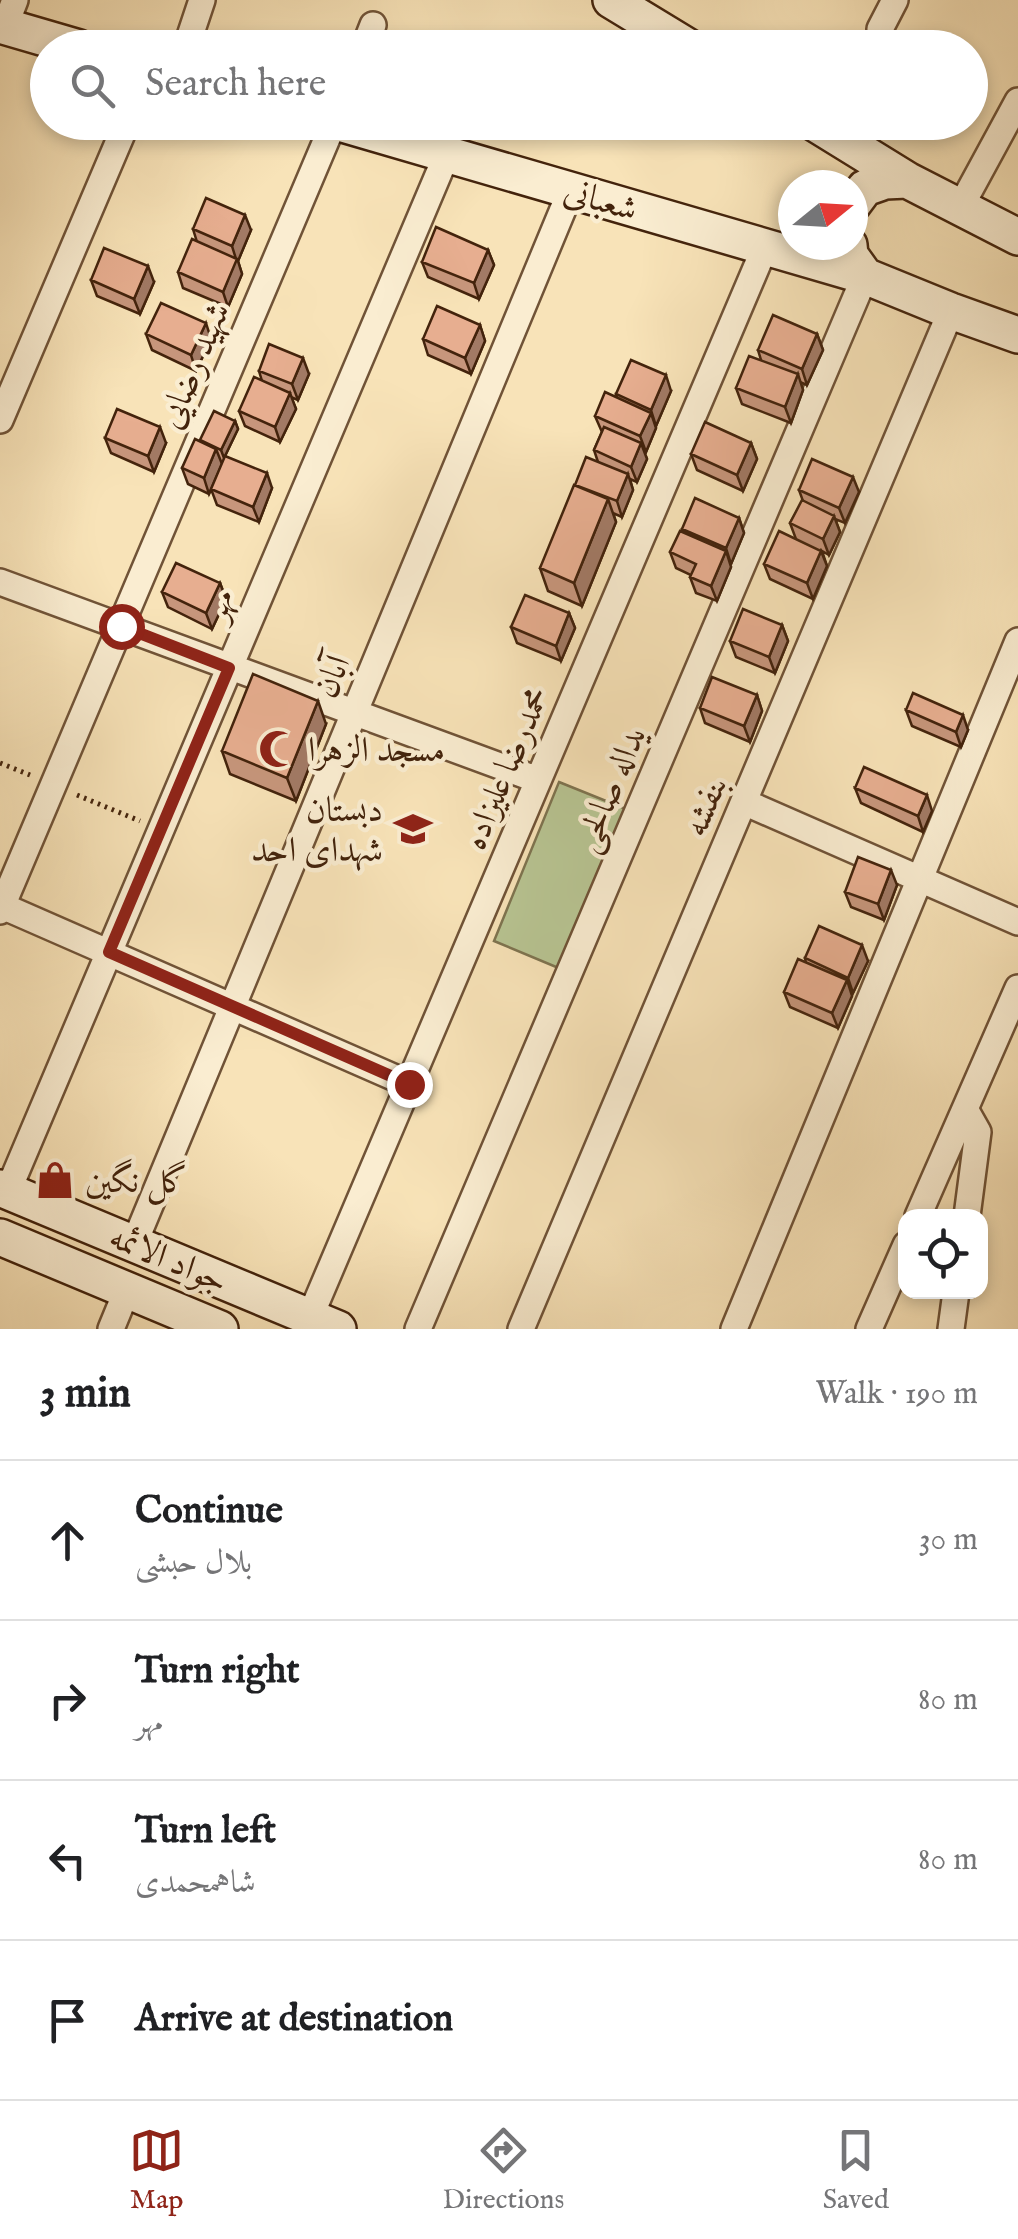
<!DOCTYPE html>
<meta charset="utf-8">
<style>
body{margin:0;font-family:"IM FELL English",Amiri,serif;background:#f2f2f2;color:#202124}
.controls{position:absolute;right:30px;bottom:30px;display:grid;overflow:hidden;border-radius:20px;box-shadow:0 5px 15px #0003}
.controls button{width:90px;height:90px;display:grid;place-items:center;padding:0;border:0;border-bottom:2px solid #e0e0e0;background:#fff;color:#202124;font:50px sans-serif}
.compass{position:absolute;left:778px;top:170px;width:90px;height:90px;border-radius:50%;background:#fff;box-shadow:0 5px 15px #0003;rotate:72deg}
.stop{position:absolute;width:30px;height:30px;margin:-22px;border:8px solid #8f2418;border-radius:50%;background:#fff}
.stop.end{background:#8f2418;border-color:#fff;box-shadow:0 2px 10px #0008}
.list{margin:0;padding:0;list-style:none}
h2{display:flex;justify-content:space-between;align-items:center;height:130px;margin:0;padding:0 40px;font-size:42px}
h2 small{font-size:32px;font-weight:400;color:#757577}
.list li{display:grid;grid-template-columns:65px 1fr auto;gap:30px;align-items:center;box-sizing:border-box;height:160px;padding:0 40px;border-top:2px solid #e0e0e0}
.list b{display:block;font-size:38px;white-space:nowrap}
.list p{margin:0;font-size:32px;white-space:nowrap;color:#757577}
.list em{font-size:32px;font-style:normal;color:#757577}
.icon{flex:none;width:55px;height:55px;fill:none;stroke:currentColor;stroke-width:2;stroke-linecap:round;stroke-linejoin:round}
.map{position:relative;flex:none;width:1018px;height:1329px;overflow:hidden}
.search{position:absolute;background:#fff;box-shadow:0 5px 15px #0003;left:30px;right:30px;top:30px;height:110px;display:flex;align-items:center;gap:25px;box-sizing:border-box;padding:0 35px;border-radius:55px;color:#757577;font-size:38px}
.sheet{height:770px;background:#fff}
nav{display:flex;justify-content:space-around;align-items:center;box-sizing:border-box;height:140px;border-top:2px solid #e0e0e0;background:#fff;font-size:28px;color:#757577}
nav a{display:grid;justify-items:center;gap:5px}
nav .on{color:#8f2418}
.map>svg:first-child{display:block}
</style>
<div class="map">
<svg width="1018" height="1329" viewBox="0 0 1018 1329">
<rect width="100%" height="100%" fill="#f8e3b8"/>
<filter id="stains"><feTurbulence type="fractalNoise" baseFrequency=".002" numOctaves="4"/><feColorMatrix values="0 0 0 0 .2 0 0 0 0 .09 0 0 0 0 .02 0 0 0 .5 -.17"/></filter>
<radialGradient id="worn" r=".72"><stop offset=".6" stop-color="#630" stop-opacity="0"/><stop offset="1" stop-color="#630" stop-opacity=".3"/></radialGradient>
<path fill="#b8c593" stroke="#7e7450" stroke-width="2.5" d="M559 782 626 809 561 969 494 941Z"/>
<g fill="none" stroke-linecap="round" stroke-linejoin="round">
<g stroke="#705337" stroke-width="30">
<path id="street" d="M5 26 15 0
M880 29 895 0
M186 48 202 0
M364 48 373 25
M961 206 1018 101
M0 420 127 122
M0 582 538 780
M744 802 1018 922
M0 905 409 1084
M0 911 334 122
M965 1109 978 1132 967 1216
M8 1191 447 154
M918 1216 1018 988
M134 1244 571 190
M310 1317 765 247
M111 1329 127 1290
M418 1329 865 276
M521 1329 951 311
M734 1329 1018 641
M869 1329 906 1245
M951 1329 956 1292"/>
</g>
<g stroke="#43230c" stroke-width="40">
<path id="secondary" d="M611 0 690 48
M0 25 79 48
M336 122 865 276
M813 122 907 180
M853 204 865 188 885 181 907 180 1018 237
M849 245 850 255 865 276 951 311 1018 335
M0 1188 338 1329
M0 1237 220 1329"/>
</g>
<path stroke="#43230c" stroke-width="5" stroke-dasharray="2.5 5" stroke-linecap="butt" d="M0 763 30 775
M77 795 140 821"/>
<use href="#street" stroke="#faedd1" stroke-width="25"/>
<use href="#secondary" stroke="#faedd1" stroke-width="35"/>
</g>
<path fill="#c7967c" stroke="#43230c" stroke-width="2.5" d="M193 229 251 230 238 261 242 274 228 307 183 288 178 272 197 242Z
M488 250 494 265 479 299 428 277 422 262Z
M91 280 154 282 140 314 97 296Z
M480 325 485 341 471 374 428 355 423 339Z
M146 334 211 339 196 371 152 350Z
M817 334 823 350 807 385 800 382 803 390 791 423 742 404 736 388 761 360 758 350Z
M259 371 309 374 298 400 291 397 296 409 280 442 245 426 239 411 262 381Z
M671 391 656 426 655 425 656 428 646 452 644 451 647 459 637 482 630 479 633 490 622 517 613 513 616 522 582 606 548 591 540 568 598 462 594 450 602 432 595 416 617 398 616 394Z
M235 421 238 429 225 456 272 488 259 522 217 505 211 489 212 486 209 494 188 484 182 468 201 442Z
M105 438 166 443 154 472 111 453Z
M751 443 757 459 743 491 697 470 691 454Z
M799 490 859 492 845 523 835 519 840 532 829 555 822 551 827 566 813 599 770 579 764 564 796 539 790 523 803 501Z
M739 518 744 533 731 564 730 563 731 567 717 601 696 593 690 577 691 575 676 568 670 552 683 533 682 529Z
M220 583 226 599 212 629 168 607 162 592Z
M569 613 575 628 561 661 517 643 511 627Z
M782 625 788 641 775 673 736 657 730 641Z
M757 695 762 711 750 742 705 723 700 708Z
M906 710 968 730 961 747 912 726Z
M326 724 296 801 230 774 222 751Z
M855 788 932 811 923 832 861 803Z
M897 885 884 920 851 907 845 892Z
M805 958 868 961 853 993 851 992 852 996 838 1028 790 1007 784 992 806 963Z"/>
<path fill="#a27a65" stroke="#43230c" stroke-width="2.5" d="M245 215 251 230 238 261 242 274 228 307 223 292 236 259 232 246Z
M488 250 494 265 479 299 474 283Z
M148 266 154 282 140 314 134 299Z
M206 323 211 339 196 371 191 355Z
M480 325 485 341 471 374 465 358Z
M817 334 823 350 807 385 802 369Z
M303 358 309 374 298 400 292 384Z
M798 374 803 390 791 423 785 407Z
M666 375 671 391 656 426 651 410Z
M290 393 296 409 280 442 275 427Z
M651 413 656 428 646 452 640 436Z
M235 421 238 429 224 458 221 450Z
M160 427 166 443 154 472 148 456Z
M641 443 647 459 637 482 631 467Z
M751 443 757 459 743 491 737 475Z
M216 449 222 464 209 494 204 478Z
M267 473 272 488 259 522 253 507Z
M628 474 633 490 622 517 617 501Z
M853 477 859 492 845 523 839 508Z
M608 499 616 522 582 606 574 583Z
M834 516 840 532 829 555 823 539Z
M739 518 744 533 731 564 726 548Z
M726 551 731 567 717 601 711 586Z
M821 551 827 566 813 599 807 583Z
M220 583 226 599 212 629 206 613Z
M569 613 575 628 561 661 556 646Z
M782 625 788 641 775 673 769 657Z
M757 695 762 711 750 742 744 726Z
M318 701 326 724 296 801 287 778Z
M963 715 968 730 961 747 956 732Z
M927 795 932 811 923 832 918 816Z
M891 870 897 885 884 920 878 904Z
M862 945 868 961 853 993 848 978Z
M847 980 852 996 838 1028 832 1013Z"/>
<path fill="#e7ae90" stroke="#43230c" stroke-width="2.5" d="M206 198 245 215 232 246 193 229Z
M436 227 488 250 474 283 422 262Z
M192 239 237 259 223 292 178 272Z
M104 248 148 266 134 299 91 280Z
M161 303 206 323 191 355 146 334Z
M437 306 480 325 465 358 423 339Z
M773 315 817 334 802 369 758 350Z
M269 344 303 358 292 384 259 371Z
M749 356 798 374 785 407 736 388Z
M631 360 666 375 651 410 616 394Z
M254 377 290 393 275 427 239 411Z
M605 392 651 413 640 436 595 416Z
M117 409 160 427 148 456 105 438Z
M214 411 235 421 221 450 200 440Z
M705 422 751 443 737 475 691 454Z
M604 427 641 443 631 467 594 450Z
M195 439 216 449 204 478 182 468Z
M225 456 267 473 253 507 211 489Z
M586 457 628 474 617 501 575 485Z
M812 459 853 477 839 508 799 490Z
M574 485 608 499 574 583 540 568Z
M695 498 739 518 726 548 682 529Z
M802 500 834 516 823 539 790 523Z
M680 531 726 551 711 586 690 577 696 564 670 552Z
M779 531 821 551 807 583 764 564Z
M176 563 220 583 206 613 162 592Z
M525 595 569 613 556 646 511 627Z
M743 609 782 625 769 657 730 641Z
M253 674 318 701 287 778 222 751Z
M712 677 757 695 744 726 700 708Z
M913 693 963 715 956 732 906 710Z
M864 767 927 795 918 816 855 788Z
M858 857 891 870 878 904 845 892Z
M819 926 862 945 848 978 805 958Z
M798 959 847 980 832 1013 784 992Z"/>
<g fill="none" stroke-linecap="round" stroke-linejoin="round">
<path stroke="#8f2418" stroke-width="12" d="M121 626 229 668 109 952 409 1084"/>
</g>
<defs>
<g id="mosque-bare" transform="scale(3)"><path d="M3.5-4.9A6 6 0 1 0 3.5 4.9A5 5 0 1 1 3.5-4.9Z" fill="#8f2418" stroke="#faedd1" stroke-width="2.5" paint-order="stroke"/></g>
<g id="school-bare" transform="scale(3)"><path d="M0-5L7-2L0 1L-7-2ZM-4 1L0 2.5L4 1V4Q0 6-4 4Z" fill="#8f2418" stroke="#faedd1" stroke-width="2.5" paint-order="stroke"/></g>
<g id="shop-bare" transform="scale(3)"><path d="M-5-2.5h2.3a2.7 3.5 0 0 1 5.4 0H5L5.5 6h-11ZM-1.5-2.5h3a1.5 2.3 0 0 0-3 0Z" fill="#8f2418" stroke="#faedd1" stroke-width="2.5" paint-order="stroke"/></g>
</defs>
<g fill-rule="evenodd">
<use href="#mosque-bare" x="278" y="749"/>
<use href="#school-bare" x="413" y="829"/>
<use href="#shop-bare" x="55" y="1180"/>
</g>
<g text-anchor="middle" stroke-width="9" stroke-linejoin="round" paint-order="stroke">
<g font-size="35" fill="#43230c" stroke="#faedd1">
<text transform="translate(601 199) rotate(16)" y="12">شعبانی</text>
<text transform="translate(193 365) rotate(-67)" y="12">شهید رضایی</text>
<text transform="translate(218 604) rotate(-67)" y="12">مهر</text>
<text transform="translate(331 676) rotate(-67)" y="12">آبان</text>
<text transform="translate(505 768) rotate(-67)" y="12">محمدرضا علیزاده</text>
<text transform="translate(609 789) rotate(-67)" y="12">یداله صالحی</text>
<text transform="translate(704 806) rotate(-67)" y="12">بنفشه</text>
<text transform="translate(169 1258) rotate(23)" y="12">جواد الائمه</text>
</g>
<g font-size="35" fill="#43230c" stroke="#faedd1" text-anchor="start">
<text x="308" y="761">مسجد الزهرا</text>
<text x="383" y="821" text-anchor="end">دبستان<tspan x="383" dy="40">شهدای احد</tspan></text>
<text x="85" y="1192">گل نگین</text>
</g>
</g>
<rect width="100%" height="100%" filter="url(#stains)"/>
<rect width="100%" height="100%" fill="url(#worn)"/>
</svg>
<div class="controls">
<button><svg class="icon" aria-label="locate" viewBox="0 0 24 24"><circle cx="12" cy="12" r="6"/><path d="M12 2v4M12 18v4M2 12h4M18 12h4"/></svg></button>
</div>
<svg class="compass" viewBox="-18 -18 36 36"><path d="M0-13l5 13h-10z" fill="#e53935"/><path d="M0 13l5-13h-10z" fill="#757577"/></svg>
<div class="stop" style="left:121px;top:626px"></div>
<div class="stop end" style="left:409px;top:1084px"></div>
<div class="search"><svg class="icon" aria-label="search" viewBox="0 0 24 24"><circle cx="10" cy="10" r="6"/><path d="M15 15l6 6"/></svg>Search here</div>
</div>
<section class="sheet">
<h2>3 min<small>Walk · 190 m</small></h2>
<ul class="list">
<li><svg class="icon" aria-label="ahead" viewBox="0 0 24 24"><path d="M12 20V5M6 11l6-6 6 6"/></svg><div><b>Continue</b><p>بلال حبشی</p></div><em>30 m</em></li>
<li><svg class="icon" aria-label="right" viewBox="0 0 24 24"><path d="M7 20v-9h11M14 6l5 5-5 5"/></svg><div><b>Turn right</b><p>مهر</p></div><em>80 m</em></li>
<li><svg class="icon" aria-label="left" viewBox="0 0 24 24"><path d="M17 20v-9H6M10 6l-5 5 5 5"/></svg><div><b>Turn left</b><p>شاهمحمدی</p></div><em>80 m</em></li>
<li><svg class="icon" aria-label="arrive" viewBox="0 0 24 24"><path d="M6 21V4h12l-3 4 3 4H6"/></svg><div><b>Arrive at destination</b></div></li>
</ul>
</section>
<nav>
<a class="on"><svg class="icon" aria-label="map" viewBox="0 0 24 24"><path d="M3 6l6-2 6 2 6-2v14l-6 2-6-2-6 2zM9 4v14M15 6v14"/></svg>Map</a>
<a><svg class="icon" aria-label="directions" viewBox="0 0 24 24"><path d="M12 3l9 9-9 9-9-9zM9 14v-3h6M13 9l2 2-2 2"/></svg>Directions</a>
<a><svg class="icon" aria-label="saved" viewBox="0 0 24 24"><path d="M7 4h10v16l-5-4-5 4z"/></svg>Saved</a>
</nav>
